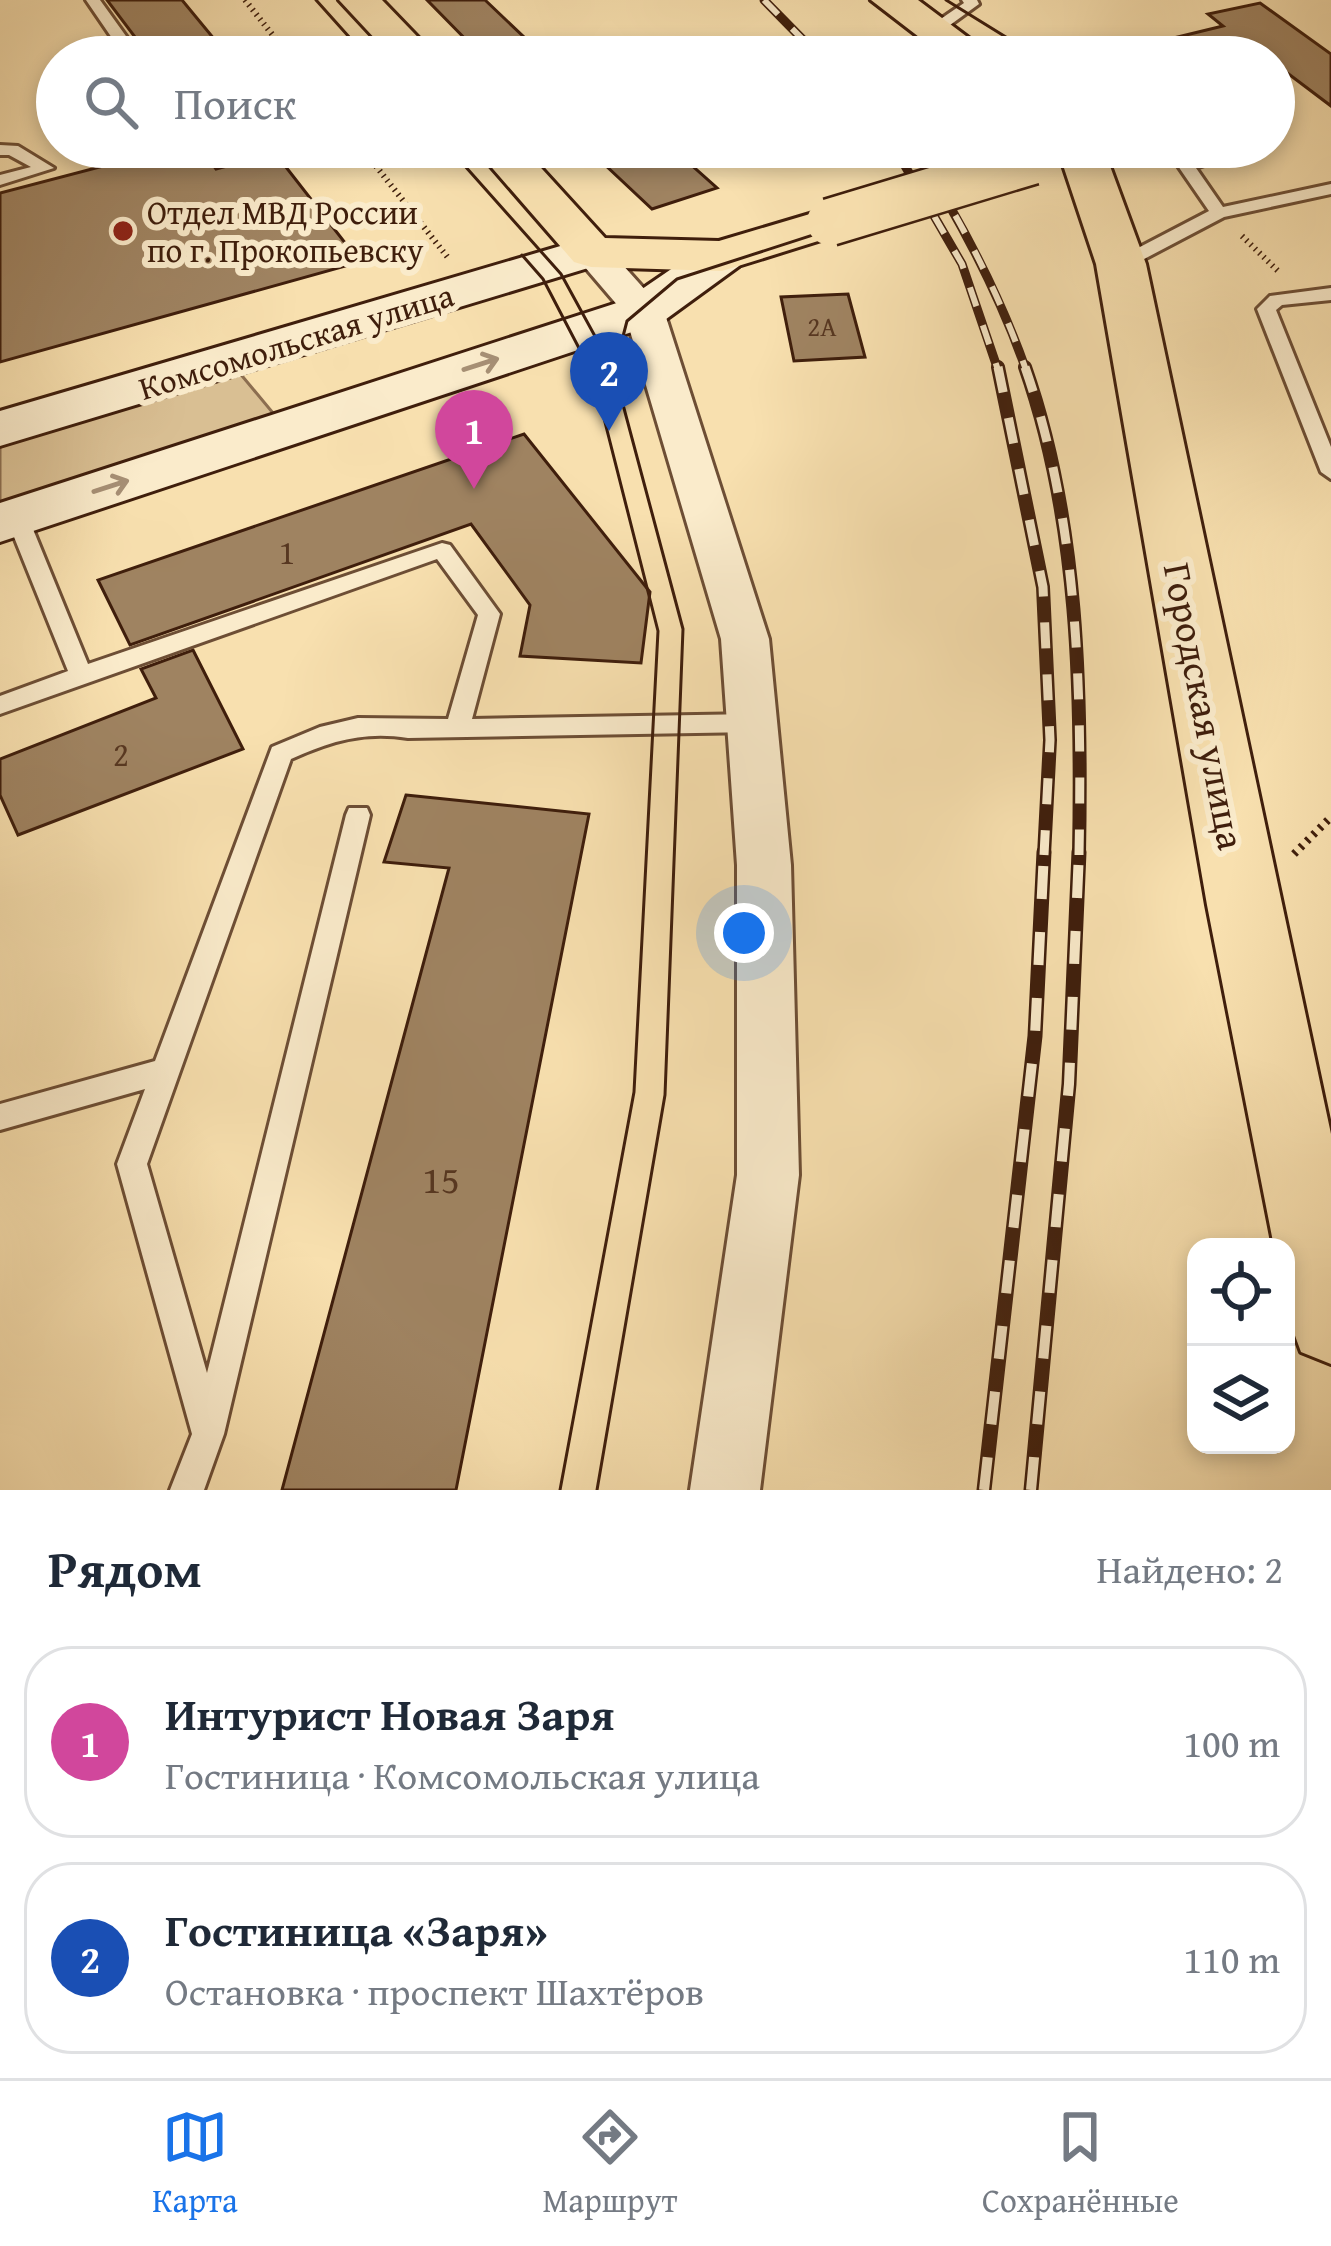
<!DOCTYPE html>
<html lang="ru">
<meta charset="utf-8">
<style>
body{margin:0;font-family:"Gentium Book Plus",serif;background:#f2f2f3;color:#1f2937}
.controls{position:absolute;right:36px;bottom:36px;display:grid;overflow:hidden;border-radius:24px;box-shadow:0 6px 18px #0003}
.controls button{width:108px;height:108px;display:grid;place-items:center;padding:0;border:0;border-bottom:3px solid #e0e1e3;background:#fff;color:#1f2937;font:60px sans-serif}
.you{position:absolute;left:744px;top:933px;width:42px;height:42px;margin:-30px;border:9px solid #fff;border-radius:50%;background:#1a73e8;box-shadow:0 0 0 18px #1a73e833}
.badge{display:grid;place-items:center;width:78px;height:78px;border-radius:50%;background:#1a73e8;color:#fff;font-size:39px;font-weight:700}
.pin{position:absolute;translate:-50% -99px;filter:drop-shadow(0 3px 6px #0008)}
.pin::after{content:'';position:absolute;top:63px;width:42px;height:36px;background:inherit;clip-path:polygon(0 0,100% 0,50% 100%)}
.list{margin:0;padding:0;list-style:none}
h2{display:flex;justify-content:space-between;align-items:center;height:156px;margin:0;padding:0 48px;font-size:51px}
h2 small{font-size:39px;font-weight:400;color:#747a83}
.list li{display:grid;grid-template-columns:78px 1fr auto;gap:36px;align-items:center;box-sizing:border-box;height:192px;margin:0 24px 24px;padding:0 24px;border:3px solid #e0e1e3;border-radius:48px}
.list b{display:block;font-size:45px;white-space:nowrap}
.list p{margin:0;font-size:39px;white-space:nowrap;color:#747a83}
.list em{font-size:39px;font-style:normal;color:#747a83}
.icon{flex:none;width:66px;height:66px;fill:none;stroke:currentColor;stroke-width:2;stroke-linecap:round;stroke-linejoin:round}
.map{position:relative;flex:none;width:1331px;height:1490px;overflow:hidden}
.search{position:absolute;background:#fff;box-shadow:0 6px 18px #0003;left:36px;right:36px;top:36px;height:132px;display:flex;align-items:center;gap:30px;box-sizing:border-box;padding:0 42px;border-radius:66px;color:#747a83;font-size:45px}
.sheet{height:588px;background:#fff}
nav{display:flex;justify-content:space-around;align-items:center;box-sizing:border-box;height:168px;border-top:3px solid #e0e1e3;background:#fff;font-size:33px;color:#747a83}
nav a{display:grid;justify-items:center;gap:6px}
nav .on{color:#1a73e8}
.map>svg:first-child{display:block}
</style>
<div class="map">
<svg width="1331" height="1490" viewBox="0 0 1331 1490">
<rect width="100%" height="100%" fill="#f8e0af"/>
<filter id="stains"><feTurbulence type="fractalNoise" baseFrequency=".00167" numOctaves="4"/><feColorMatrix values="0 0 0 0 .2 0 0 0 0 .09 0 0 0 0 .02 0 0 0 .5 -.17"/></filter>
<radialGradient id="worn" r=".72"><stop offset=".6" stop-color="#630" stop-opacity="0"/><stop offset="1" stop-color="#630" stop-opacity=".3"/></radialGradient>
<path fill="#d9bf93" stroke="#8c6e50" stroke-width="3" d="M238 371 278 419 0 510V443Z"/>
<path fill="#9f8361" stroke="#3f1e0c" stroke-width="3" d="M107 0H182L229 57H150Z
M427 0H485L545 57H483Z
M1260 3 1331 54V106L1274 63V57H1150L1149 44 1223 26 1208 14Z
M176 147H200L216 169 275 153 360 262 0 362V193Z
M586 147H636L654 163 680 155 717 188 652 209Z
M848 294 865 357 794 361 781 297Z
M524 434 650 592 641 663 520 656 530 605 471 524 130 645 98 580Z
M193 650 243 749 18 835 0 795V759L156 698 141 669Z
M406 795 589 814 456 1490H282L449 868 384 862Z"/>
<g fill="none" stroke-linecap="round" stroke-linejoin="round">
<g stroke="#6d4e35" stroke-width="6">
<path id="service" d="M86 0H100L141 57H125Z
M962 0H977L979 4 939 33H929V27L964 3Z
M0 145 18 146 54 168 0 185V175L31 167 9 155H0Z
M1231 147H1256L1196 168 1223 207 1331 184V194L1224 217 1127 268H1115V260L1209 211 1178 166Z
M1331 288V300L1282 305 1276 310 1331 447V479L1321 472 1257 309 1270 296Z
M17 510 28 517 88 664 442 543 450 545 500 614 472 719 754 714 766 723 754 732 408 738C364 731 331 741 291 759L147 1164 207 1373 346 815 349 808H367L370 815 224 1434 204 1490H170L192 1434 117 1164 145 1089 0 1130V1104L155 1061 272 747 320 727 358 718 448 719 478 615 437 559 0 714V696L68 671 6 517Z"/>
</g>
<g stroke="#6d4e35" stroke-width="6">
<path id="minor" d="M591 241 604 244 664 311 769 639 791 865 799 1175 760 1490H690L737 1175V865L721 639 625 314 572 252Z"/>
</g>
<g stroke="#3f1e0c" stroke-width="6">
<path id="secondary" d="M591 237 608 242 616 252 608 262 0 446V411Z
M722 241 739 246 747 256 739 266 662 322 0 542V503L626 300 705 246Z"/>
</g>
<g stroke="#3f1e0c" stroke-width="6">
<path id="primary" d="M339 0H382L437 57H392Z
M871 0H918L994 57H945Z
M474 147H522L605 238 719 241 830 208 847 212 854 222 847 232 722 271 591 267 574 262Z
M1057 147H1103L1146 264 1331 1134V1364L1301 1352 1286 1311V1247H1274L1207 905 1096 264Z"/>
</g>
<path stroke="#3f1e0c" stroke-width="6" stroke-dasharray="1.5 4.5" stroke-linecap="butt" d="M245 0 290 57
M361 147 449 259
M1242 236 1279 272"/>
<path stroke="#3f1e0c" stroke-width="8" stroke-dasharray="3 6" stroke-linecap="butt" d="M1294 854 1331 817"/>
<use href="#service" fill="#faebcb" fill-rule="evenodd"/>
<use href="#minor" fill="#faebcb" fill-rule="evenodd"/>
<use href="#secondary" fill="#faebcb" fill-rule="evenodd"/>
<use href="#primary" fill="#f8e0af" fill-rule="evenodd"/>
<path stroke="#3f1e0c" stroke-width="3" d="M316 0 367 57
M946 0 1038 57
M448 147 561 274 614 371 683 629 665 1095 597 1490
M522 255 543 279 593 375 658 631 634 1092 560 1490
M614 371 627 321 677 279 1085 147"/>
<g stroke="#3f1e0c" stroke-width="9">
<path id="rail-far2" d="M764 0 820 57
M894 147 962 264 998 370
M914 147C960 219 998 290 1026 370"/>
</g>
<g stroke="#3f1e0c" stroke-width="14">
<path id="rail-far1" d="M998 367 1043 587 1050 740 1044 855
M1025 367C1079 521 1082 694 1079 855"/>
</g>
<g stroke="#3f1e0c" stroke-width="15">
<path id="rail" d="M984 1490 1035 1036 1044 852
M1031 1490 1069 1084 1079 852"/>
</g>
<use href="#rail-far2" stroke="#faebcb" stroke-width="6" stroke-dasharray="20" stroke-linecap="butt"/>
<use href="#rail-far1" stroke="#faebcb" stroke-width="9" stroke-dasharray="26" stroke-linecap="butt"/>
<use href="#rail" stroke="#faebcb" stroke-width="10" stroke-dasharray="33" stroke-linecap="butt"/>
<g stroke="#3f1e0c" stroke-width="51" stroke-linecap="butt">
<path id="primary-bridge" d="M830 222 1032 161"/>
</g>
<use href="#primary-bridge" stroke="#f8e0af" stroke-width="46"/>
</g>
<defs><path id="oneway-shaft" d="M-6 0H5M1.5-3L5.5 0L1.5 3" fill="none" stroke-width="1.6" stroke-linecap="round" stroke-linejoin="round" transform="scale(3)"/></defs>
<g stroke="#a68f75">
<use href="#oneway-shaft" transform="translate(481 364) rotate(-18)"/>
<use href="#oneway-shaft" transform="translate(111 486) rotate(-18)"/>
</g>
<circle fill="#8f2418" stroke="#faebcb" stroke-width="4.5" cx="123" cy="231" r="12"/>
<g text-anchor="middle" stroke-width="12" stroke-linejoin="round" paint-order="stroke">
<g font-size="27" fill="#573721">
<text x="822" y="336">2А</text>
</g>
<g font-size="33" fill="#3f1e0c" stroke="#faebcb" text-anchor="start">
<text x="147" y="224">Отдел МВД России<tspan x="147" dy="38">по г. Прокопьевску</tspan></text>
</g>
<g font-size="33" fill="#3f1e0c" stroke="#faebcb">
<text transform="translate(296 341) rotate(-17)" y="12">Комсомольская улица</text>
</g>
<g font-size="33" fill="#573721">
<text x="287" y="564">1</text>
<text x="121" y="766">2</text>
</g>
<g font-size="39" fill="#3f1e0c" stroke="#faebcb">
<text transform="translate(1205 706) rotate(79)" y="14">Городская улица</text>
</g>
<g font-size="39" fill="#573721">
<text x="441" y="1193">15</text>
</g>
</g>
<rect width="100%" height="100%" filter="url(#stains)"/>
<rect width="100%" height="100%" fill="url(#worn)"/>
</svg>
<div class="controls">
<button><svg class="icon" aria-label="locate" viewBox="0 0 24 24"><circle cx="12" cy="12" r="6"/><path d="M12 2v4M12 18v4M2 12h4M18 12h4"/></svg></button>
<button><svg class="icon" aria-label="layers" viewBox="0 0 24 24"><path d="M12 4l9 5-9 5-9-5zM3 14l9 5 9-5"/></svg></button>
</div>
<div class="you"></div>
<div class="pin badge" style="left:474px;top:489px;background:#d1479c">1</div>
<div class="pin badge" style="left:609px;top:431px;background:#1a4fb4">2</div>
<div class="search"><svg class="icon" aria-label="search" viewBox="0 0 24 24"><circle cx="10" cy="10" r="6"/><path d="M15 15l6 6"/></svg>Поиск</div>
</div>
<section class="sheet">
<h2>Рядом<small>Найдено: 2</small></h2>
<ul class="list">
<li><span class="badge" style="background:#d1479c">1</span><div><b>Интурист Новая Заря</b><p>Гостиница · Комсомольская улица</p></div><em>100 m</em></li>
<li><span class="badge" style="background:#1a4fb4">2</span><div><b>Гостиница «Заря»</b><p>Остановка · проспект Шахтёров</p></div><em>110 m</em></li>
</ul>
</section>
<nav>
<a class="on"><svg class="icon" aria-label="map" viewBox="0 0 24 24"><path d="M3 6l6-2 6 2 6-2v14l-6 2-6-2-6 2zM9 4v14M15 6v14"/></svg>Карта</a>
<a><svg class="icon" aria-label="directions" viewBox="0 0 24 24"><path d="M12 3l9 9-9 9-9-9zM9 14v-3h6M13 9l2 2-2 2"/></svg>Маршрут</a>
<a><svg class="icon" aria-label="saved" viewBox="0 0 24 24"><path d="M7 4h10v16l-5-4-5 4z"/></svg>Сохранённые</a>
</nav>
